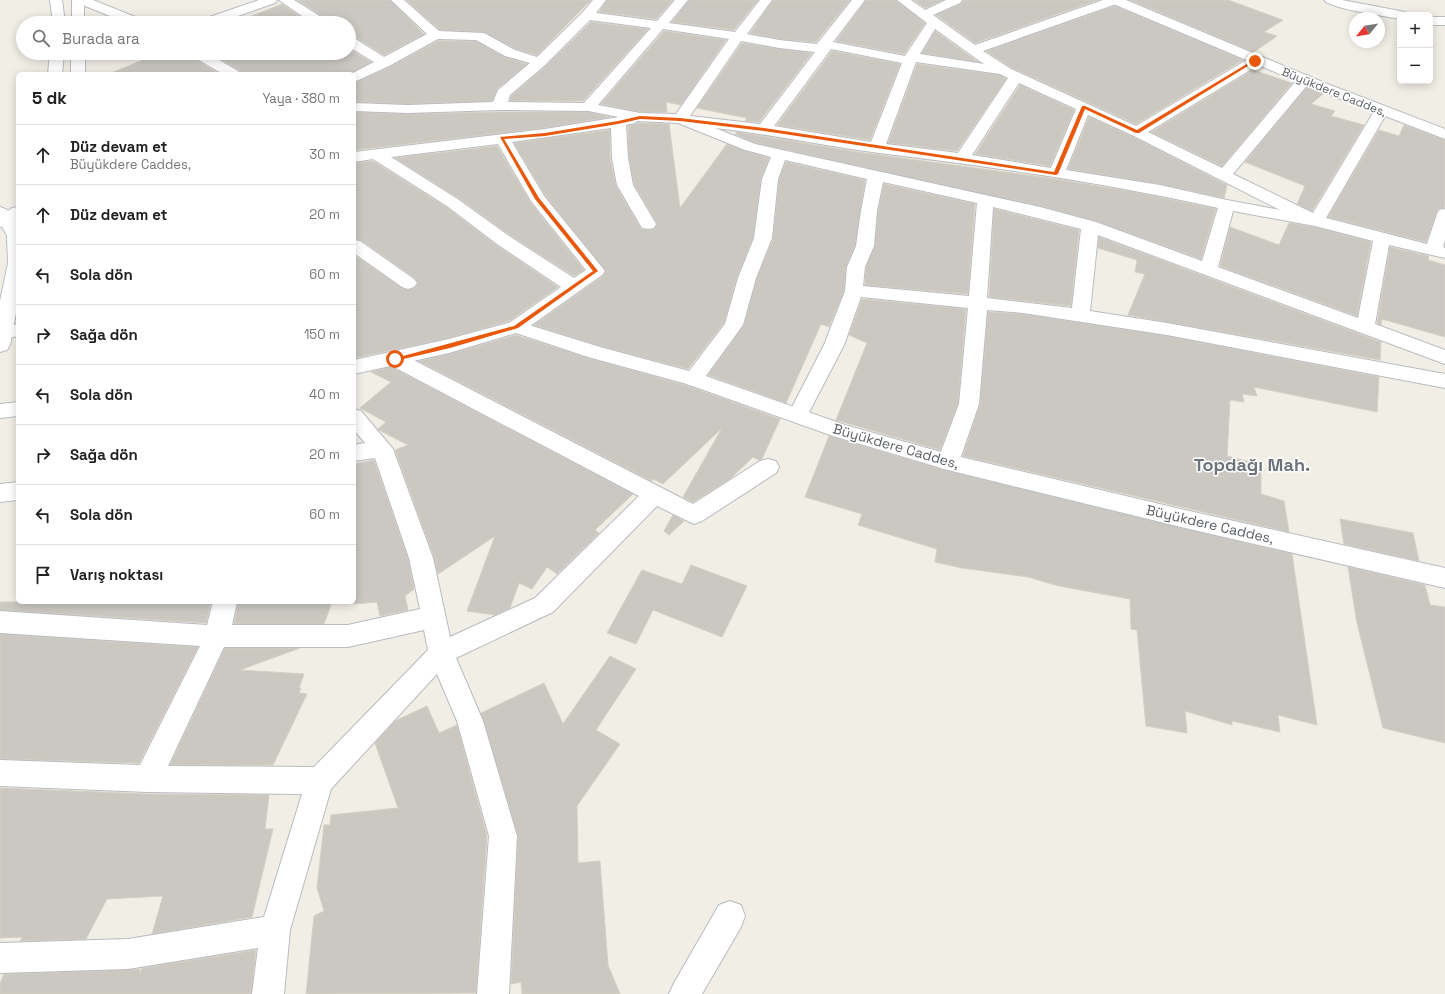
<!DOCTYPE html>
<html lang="tr">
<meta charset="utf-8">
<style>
body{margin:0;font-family:"Space Grotesk",sans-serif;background:#f6f6f6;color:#222}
.controls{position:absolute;right:12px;top:12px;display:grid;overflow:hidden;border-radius:6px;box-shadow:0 2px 10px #0003}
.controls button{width:36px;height:36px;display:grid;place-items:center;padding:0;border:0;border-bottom:1px solid #e0e0e0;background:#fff;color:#222;font:20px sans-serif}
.compass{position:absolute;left:1349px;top:12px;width:36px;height:36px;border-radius:50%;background:#fff;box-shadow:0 2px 10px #0003;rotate:240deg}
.stop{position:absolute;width:12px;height:12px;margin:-9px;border:3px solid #ea580c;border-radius:50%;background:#fff}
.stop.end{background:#ea580c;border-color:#fff;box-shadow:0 1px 4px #0008}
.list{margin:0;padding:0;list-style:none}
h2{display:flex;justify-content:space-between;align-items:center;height:52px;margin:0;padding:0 16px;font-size:17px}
h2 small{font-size:13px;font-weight:400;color:#767676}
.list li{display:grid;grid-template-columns:26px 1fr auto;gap:12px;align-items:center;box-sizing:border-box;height:60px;padding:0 16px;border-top:1px solid #e0e0e0}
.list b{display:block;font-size:15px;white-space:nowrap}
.list p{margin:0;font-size:13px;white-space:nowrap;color:#767676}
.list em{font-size:13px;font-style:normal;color:#767676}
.icon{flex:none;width:22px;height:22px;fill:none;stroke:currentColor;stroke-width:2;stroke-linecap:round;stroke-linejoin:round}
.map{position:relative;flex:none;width:1445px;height:994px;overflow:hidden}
.search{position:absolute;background:#fff;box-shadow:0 2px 10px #0003;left:16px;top:16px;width:340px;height:44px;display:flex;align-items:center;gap:10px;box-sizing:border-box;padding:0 14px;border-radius:22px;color:#767676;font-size:15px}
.panel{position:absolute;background:#fff;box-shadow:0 2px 10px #0003;left:16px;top:72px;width:340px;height:532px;border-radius:6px}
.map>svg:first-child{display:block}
</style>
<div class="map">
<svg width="1445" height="994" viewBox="0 0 1445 994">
<rect width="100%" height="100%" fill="#f0eee5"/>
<path fill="#cbc8c2" stroke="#d6d0c3" d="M297 0H390L424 34 384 55 355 37 349 36V23H328L327 19Z
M406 0H591L537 55 516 49 484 32 440 30Z
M607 0H673L656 19 599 12Z
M689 0H758L734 30 672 22Z
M773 0H850L816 42 779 39 750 33Z
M866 0H896L925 23 904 54 836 41Z
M914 0H943L925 8Z
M963 0H1098L975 43 936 15 961 4Z
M1130 0H1228L1283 20 1264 32 1277 36 1254 52Z
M282 4 309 23H234Z
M1115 6 1243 60 1136 124 1012 68 986 51Z
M591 22 648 29 583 101H510L511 96 546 66Z
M664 31 726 40 681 105 666 102 667 112H640L601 104Z
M935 31 978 62 922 53Z
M438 41H476L504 57 527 64 497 89 492 101 408 104 354 102V83L390 67Z
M742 43 779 49 812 53 759 122 745 121 747 118 697 108Z
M349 49 371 62 350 74H241L239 70 210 53H349Z
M832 51 900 64 870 140 777 125Z
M160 53H189L191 57 220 74H111V73Z
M917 64 1000 75 1006 79 957 151 888 143Z
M1253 70 1292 83 1222 166 1151 132Z
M1020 85 1074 110 1050 166 975 154Z
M1307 87 1323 94 1311 104 1335 111 1331 116 1364 125 1312 211 1297 204 1305 186 1245 162Z
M354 112 408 114 499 112H588L610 117 545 128 354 150Z
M1089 117 1131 136 1227 185 1224 198 1160 184 1068 169Z
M638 123 669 124 680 208 727 144 745 151 769 158 761 179 753 238 737 277 724 323 688 369 600 346 534 325 603 276 606 271 545 195 514 143 610 130V158L616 186 641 229 648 230 654 229 657 223 634 184 629 158 628 126Z
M1404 125 1445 140V205L1444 208 1438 209 1426 242 1328 217 1379 130 1399 136Z
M737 132 858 152 1049 178 1134 192 1216 209 1201 259 1096 221 1040 206 755 143 735 134Z
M497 146 530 202 584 270 574 276 510 235 460 199 395 158Z
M373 161 446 207 496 245 558 287 509 321 449 338 354 358V255L402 288 408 290 415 288 418 283 415 278 361 240 354 239V163Z
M786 162 865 180 855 246 846 267 844 291 829 327 821 324 786 403 708 375 744 325 757 278 773 239 779 179Z
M884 184 975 204 968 294 865 285 866 267 875 246 878 211Z
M994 209 1079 230 1071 306 989 297Z
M1289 223 1315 227 1371 242 1357 316 1220 266 1230 227 1279 245Z
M1099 237 1381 342 1380 360 1128 315 1145 274 1135 272 1137 260 1098 248Z
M1390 247 1429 256 1428 260 1445 265V337L1382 319 1381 325 1377 323Z
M862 299 966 309 958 404 940 450 836 420 867 343 849 335Z
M988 312 1023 314 1167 336 1379 377 1377 412 1254 387 1257 396 1242 394 1244 402 1230 400 1227 456 1261 465V494L1284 501 1289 532 963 456 980 404Z
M516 335 588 358 685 385 780 419 762 459 759 460 753 457 730 479 693 502 683 497 722 428 663 484 653 479 652 481 419 361 449 354Z
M391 367 633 494 595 530 599 533 557 574 547 567 532 589 519 583 510 608 495 615 467 611 495 536 438 574 434 557 395 450 408 445 379 430 378 429 386 422 360 408 391 382 371 372Z
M829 436 940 469 1292 554 1317 725 1278 715 1280 732 1232 721V725L1185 711 1187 733 1146 726 1137 630 1131 629 1130 599 1059 586 1028 577 962 568 935 562 937 549 858 525 862 514 805 497Z
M374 460 408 558 414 589 405 596 408 610 380 616 377 602 354 604V464Z
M673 515 684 521 669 535 664 531Z
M1340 519 1413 533 1419 561 1344 544Z
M691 565 747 586 722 637 653 610 636 644 607 633 642 570 682 584Z
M1348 567 1425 585 1430 605 1445 607V743L1383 728 1357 623Z
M0 602H211L206 623 0 610Z
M238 602H332L324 624H234Z
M0 634 198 647 139 763 0 759Z
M225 648H300L240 670 304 674 299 688H301L299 693 307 694 273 765H170Z
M610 656 636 669 596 730 620 744 577 806 578 863 600 861 608 965 620 994H522L521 982 511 984 518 836 481 713 544 683 563 724Z
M427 706 439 733 457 725 487 836 476 993 306 994 314 916 324 911 317 888 324 825H330L331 815 398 808 375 743 395 721Z
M0 788 148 794 269 795 265 829H273L252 917 152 934 163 896 107 899 86 939 20 941 22 937 0 938Z
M256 950 251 994H0V983L4 974 128 970 140 969V974L142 968Z"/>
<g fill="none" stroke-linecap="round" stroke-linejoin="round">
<g stroke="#b8bbc0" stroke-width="2">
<path id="street" d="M76 0H93L143 20 144 23H127L78 3Z
M259 0H277L275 3 218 23H200L201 20Z
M279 0H294L326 20 327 23H312Z
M391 0H404L439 31 484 33 515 50 537 57 582 13 593 0H606L596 13 657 21 675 0H688L669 23 735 32 760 0H772L747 34 779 40 817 44 852 0H865L833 42 905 56 927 23 897 0H911L925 10 946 0H962L960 3 933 15 975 45 1103 0H1121L1119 3 983 51 1011 69 1136 126 1250 58H1260L1262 61 1260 64 1148 132 1222 168 1300 76 1305 75 1310 76 1312 79 1310 82 1233 174 1313 213 1376 108 1381 107 1386 108 1388 111 1326 218 1427 244 1437 214 1439 210 1445 209V240L1443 247 1445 248V258L1389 245 1375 324 1445 350V364L1098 235 1090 311 1167 323 1445 374V388L1167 335 1023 313 987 310 979 404 959 462 956 468 948 470 940 468 937 462 959 404 968 308 861 297 844 345 805 420 798 422 791 420 788 415 824 345 845 291 847 267 856 246 861 211 867 179 785 160 778 179 772 238 756 278 743 325 700 384 693 386 686 384 683 379 725 324 738 278 754 238 762 179 771 157 745 150 678 123 637 121 635 123 626 125 628 158 633 185 656 224 654 228 648 229 642 228 617 185 612 158 611 128 512 142 544 196 605 271 602 275 523 331 516 333 509 331 507 327 509 323 561 287 497 244 447 206 373 159 354 162V152L545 129 619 117 588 111 499 110 408 113 354 111V103L408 105 493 102 498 90 530 63 505 56 476 40 438 39 389 66 354 82V74H351L374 62 349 47V37L354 38 384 57 427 34ZM590 20 651 28 584 103 508 102 510 95 545 65ZM663 29 729 39 676 114 640 113 598 105ZM935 29 984 64 920 54ZM741 41 779 48 815 52 760 124 690 116ZM831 49 902 63 871 142 774 126ZM916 62 1000 74 1008 78 958 153 886 144ZM1019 83 1076 109 1051 168 972 155ZM1088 115 1132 135 1280 210 1227 200 1160 185 1066 170ZM715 128C770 134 824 146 879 153 993 167 1106 183 1218 208L1202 261 1096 222 1040 207 755 144ZM498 144 531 201 586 270 574 278 509 236 459 200 391 157ZM883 182 977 203 969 296 863 286 865 267 874 246 877 211ZM993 207 1081 229 1072 308 987 298ZM1233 211 1315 226 1373 241 1358 318 1218 267Z
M1324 0H1342L1400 11 1405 12 1406 15H1400V19C1387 16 1330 9 1324 0Z
M1430 17H1445V25H1430Z
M190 53H207L238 71 240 74H223L192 56Z
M0 207C17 211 18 227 18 242L10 241 0 223Z
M354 240 360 241 414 279 417 283 414 287 408 289 402 287 354 253Z
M18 324V336L4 339 0 338V328Z
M395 352 402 354 693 504 760 461 768 459 776 461 779 467 776 473 702 521 694 524 657 506 553 612 456 658 483 721 517 836 509 994H477L489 836 457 721 437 674 331 789 290 930 284 994H252L258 948 128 969 0 973V943L128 939 264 917 302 794 148 792 0 786V760L140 765 200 646 0 633V611L207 625 213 602H237L232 625H348L420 609 409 558 375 458 354 461V445L365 443 354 430V409L361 411 393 449 433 558 450 637 535 598 639 496 388 364 385 359 388 354ZM424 630 428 650 314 767 168 766 224 647H348Z
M18 402V416L0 418V404Z
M18 482V500L0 502V484Z
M730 901 741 905 745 916 741 927 702 994H669L674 983 719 905Z"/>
</g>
<g stroke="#b9bcc2" stroke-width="2">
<path id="secondary" d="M50 0H62L65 23H53Z
M72 0H84V23H72Z
M1109 0H1126L1325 83 1445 129V139L1315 89 1111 3Z
M50 53H64L62 74H48Z
M71 53H85V74H71Z
M18 207V220L13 224 0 227V217L12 208Z
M16 232H18V302L10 345 7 350 0 352V301L8 263 7 237 10 233Z
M516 321 600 347 700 374 845 425 948 454 1185 510 1445 568V588L1185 528 948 470 833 436 687 384 588 357 516 333 449 353 354 374V360L449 339Z"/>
</g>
<use href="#street" fill="#fff" fill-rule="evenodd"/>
<use href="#secondary" fill="#fff" fill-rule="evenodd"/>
</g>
<path fill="#ea580c" d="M1255 59 1256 61 1139 133H1136L1085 109 1058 174 1056 175 764 131 680 121 640 119 618 124 545 136 504 139 539 198 598 271 518 328 450 348 395 361 392 359 514 326 593 271 535 199 500 137 545 133 618 121 640 116 680 118 764 128 1054 172 1082 106H1085L1137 130Z"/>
<g text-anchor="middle" stroke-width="3" stroke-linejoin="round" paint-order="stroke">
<g font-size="12" fill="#5d6167" stroke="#fff">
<text transform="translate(1334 92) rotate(22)" y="4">Büyükdere Caddes,</text>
</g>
<g font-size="14" fill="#5d6167" stroke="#fff">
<text transform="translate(896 446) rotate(16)" y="5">Büyükdere Caddes,</text>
<text transform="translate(1210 524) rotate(13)" y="5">Büyükdere Caddes,</text>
</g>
<g font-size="18" font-weight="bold" fill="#6e7379" stroke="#fff">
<text x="1252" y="471">Topdağı Mah.</text>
</g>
</g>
</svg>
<div class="controls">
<button>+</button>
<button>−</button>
</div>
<svg class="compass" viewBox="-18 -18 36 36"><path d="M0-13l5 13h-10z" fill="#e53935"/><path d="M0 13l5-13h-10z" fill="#767676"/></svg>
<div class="stop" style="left:395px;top:359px"></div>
<div class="stop end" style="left:1255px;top:61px"></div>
<div class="search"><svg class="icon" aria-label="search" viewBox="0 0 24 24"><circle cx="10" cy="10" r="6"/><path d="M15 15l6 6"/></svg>Burada ara</div>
<section class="panel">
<h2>5 dk<small>Yaya · 380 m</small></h2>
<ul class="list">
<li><svg class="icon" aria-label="ahead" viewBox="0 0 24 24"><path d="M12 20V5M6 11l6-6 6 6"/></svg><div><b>Düz devam et</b><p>Büyükdere Caddes,</p></div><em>30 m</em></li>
<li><svg class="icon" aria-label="ahead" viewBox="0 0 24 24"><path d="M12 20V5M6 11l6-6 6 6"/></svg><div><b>Düz devam et</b></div><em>20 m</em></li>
<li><svg class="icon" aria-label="left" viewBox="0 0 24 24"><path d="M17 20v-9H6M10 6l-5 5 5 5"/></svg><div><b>Sola dön</b></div><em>60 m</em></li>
<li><svg class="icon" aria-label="right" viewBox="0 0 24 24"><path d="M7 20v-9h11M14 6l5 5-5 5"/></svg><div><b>Sağa dön</b></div><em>150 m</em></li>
<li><svg class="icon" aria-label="left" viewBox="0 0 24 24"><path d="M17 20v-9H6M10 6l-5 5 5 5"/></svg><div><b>Sola dön</b></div><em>40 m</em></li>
<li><svg class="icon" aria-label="right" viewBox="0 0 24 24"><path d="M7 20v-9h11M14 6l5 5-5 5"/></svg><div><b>Sağa dön</b></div><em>20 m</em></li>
<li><svg class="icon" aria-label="left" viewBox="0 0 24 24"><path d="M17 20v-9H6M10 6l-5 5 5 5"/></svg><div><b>Sola dön</b></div><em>60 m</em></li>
<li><svg class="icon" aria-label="arrive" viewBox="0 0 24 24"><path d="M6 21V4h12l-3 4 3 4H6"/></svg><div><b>Varış noktası</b></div></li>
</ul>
</section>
</div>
